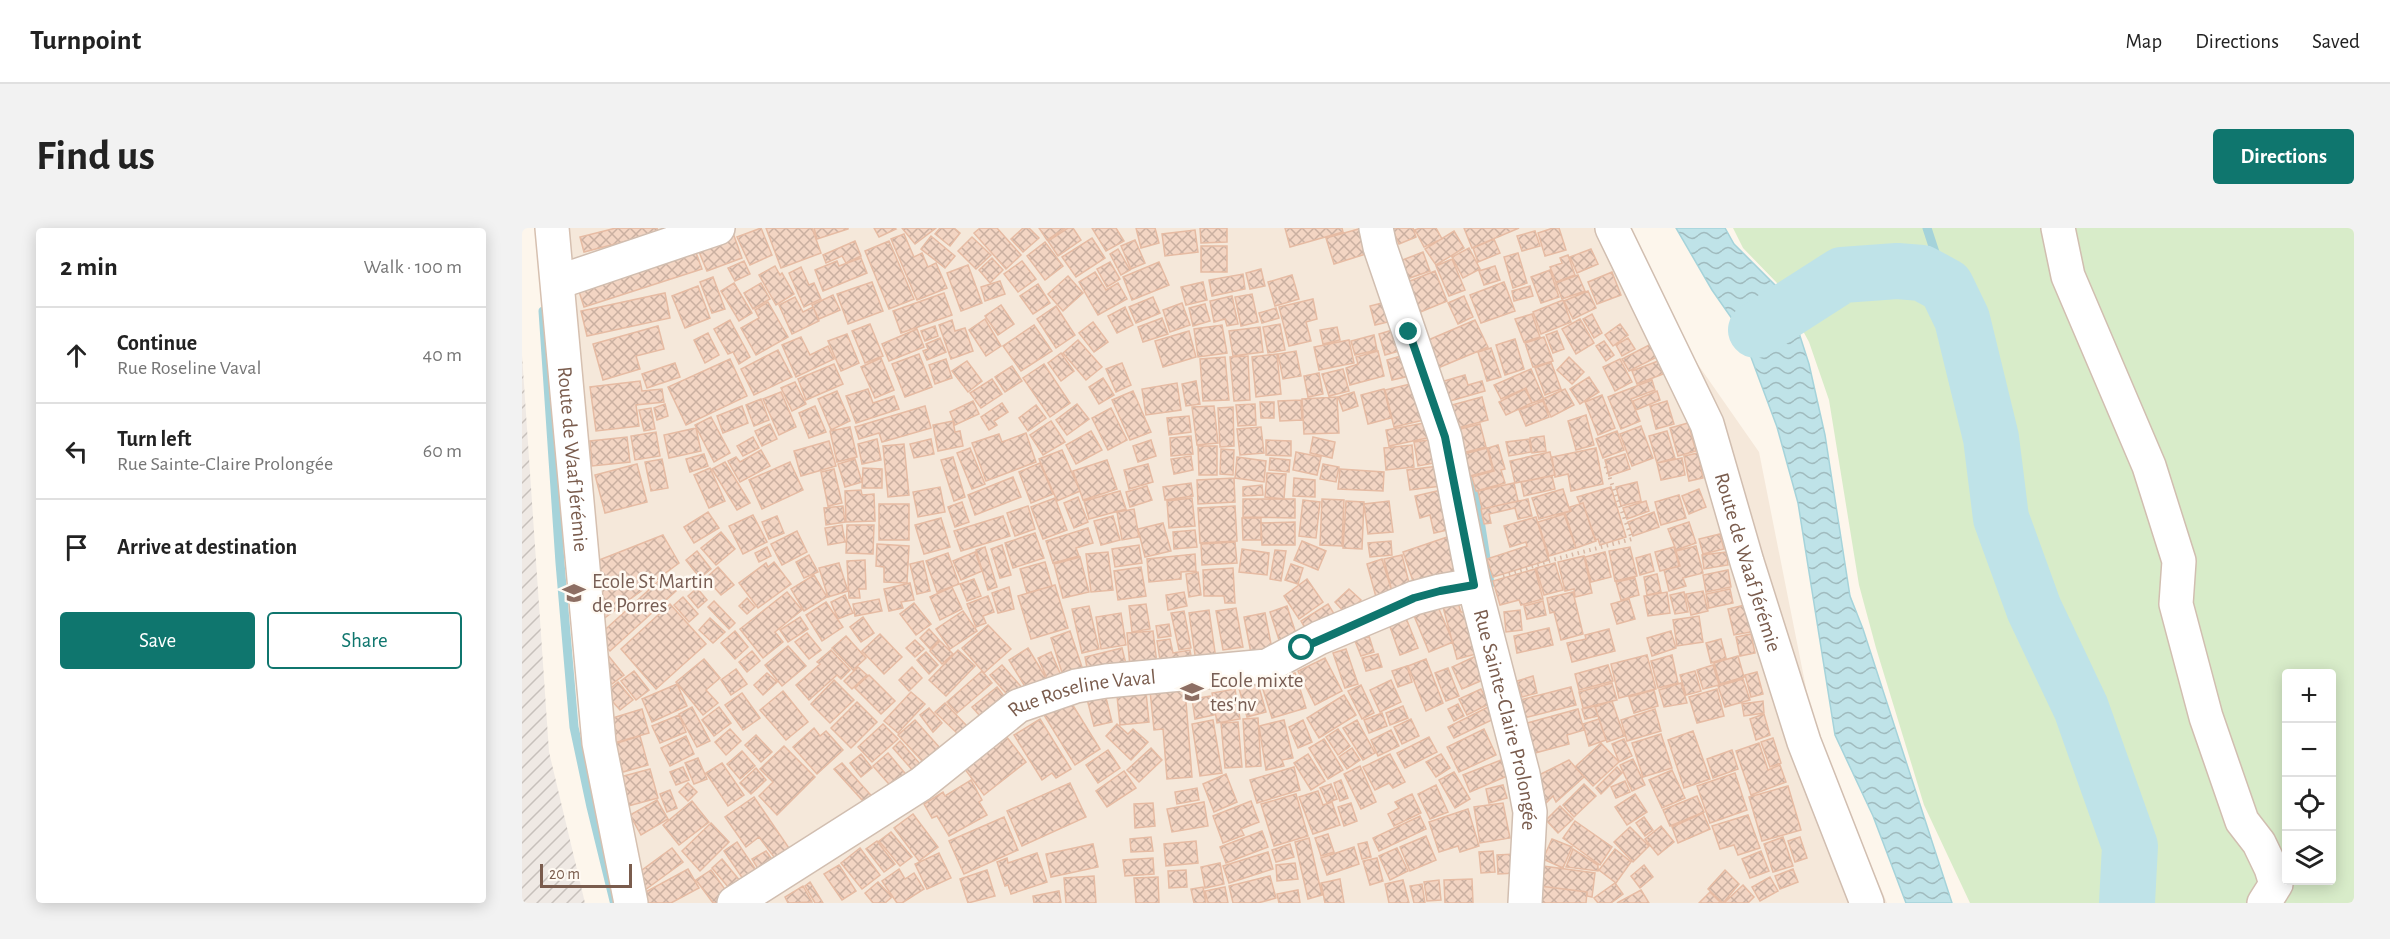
<!DOCTYPE html>
<meta charset="utf-8">
<style>
body{margin:0;font-family:"Alegreya Sans",sans-serif;background:#f2f2f2;color:#222}
.controls{position:absolute;right:18px;bottom:18px;display:grid;overflow:hidden;border-radius:6px;box-shadow:0 3px 15px #0003}
.controls button{width:54px;height:54px;display:grid;place-items:center;padding:0;border:0;border-bottom:2px solid #e0e0e0;background:#fff;color:#222;font:30px sans-serif}
.scale{position:absolute;left:18px;bottom:15px;width:92px;box-sizing:border-box;padding-left:6px;border:3px solid #7a5c4d;border-top:0;font-size:16px;line-height:21px;white-space:nowrap;color:#7a5c4d;-webkit-text-stroke:4px #fffaf3;paint-order:stroke}
.stop{position:absolute;width:18px;height:18px;margin:-14px;border:4px solid #0f766e;border-radius:50%;background:#fff}
.stop.end{background:#0f766e;border-color:#fff;box-shadow:0 2px 6px #0008}
.list{margin:0;padding:0;list-style:none}
h2{display:flex;justify-content:space-between;align-items:center;height:78px;margin:0;padding:0 24px;font-size:26px}
h2 small{font-size:20px;font-weight:400;color:#767676}
.list li{display:grid;grid-template-columns:39px 1fr auto;gap:18px;align-items:center;box-sizing:border-box;height:96px;padding:0 24px;border-top:2px solid #e0e0e0}
.list b{display:block;font-size:22px;white-space:nowrap}
.list p{margin:0;font-size:20px;white-space:nowrap;color:#767676}
.list em{font-size:20px;font-style:normal;color:#767676}
.actions{display:flex;gap:12px;padding:18px 24px}
.actions a{flex:1;padding:14px 0;border:2px solid #0f766e;border-radius:6px;text-align:center;font-size:21px;color:#0f766e}
.actions .main{background:#0f766e;color:#fff}
.icon{flex:none;width:33px;height:33px;fill:none;stroke:currentColor;stroke-width:2;stroke-linecap:round;stroke-linejoin:round}
.map{position:relative;flex:none;width:1832px;height:675px;overflow:hidden;border-radius:6px}
header{display:flex;align-items:center;gap:36px;box-sizing:border-box;height:84px;padding:0 30px;background:#fff;border-bottom:2px solid #e0e0e0}
header strong{font-size:28px}
nav{display:flex;gap:33px;margin-inline-start:auto;font-size:21px}
.intro{display:flex;align-items:center;justify-content:space-between;box-sizing:border-box;height:144px;padding:0 36px}
h1{margin:0;font-size:42px}
.button{padding:15px 27px;border-radius:6px;background:#0f766e;color:#fff;font-size:21px;font-weight:700}
main{display:flex;gap:36px;padding:0 36px}
aside{flex:1;background:#fff;border-radius:6px;box-shadow:0 3px 15px #0003}
.map>svg:first-child{display:block}
</style>
<header>
<strong>Turnpoint</strong>
<nav><a>Map</a><a>Directions</a><a>Saved</a></nav>
</header>
<div class="intro"><h1>Find us</h1><a class="button">Directions</a></div>
<main>
<aside>
<h2>2 min<small>Walk · 100 m</small></h2>
<ul class="list">
<li><svg class="icon" aria-label="ahead" viewBox="0 0 24 24"><path d="M12 20V5M6 11l6-6 6 6"/></svg><div><b>Continue</b><p>Rue Roseline Vaval</p></div><em>40 m</em></li>
<li><svg class="icon" aria-label="left" viewBox="0 0 24 24"><path d="M17 20v-9H6M10 6l-5 5 5 5"/></svg><div><b>Turn left</b><p>Rue Sainte-Claire Prolongée</p></div><em>60 m</em></li>
<li><svg class="icon" aria-label="arrive" viewBox="0 0 24 24"><path d="M6 21V4h12l-3 4 3 4H6"/></svg><div><b>Arrive at destination</b></div></li>
</ul>
<div class="actions"><a class="main">Save</a><a>Share</a></div>
</aside>
<div class="map">
<svg width="1832" height="675" viewBox="0 0 1832 675">
<defs>
<pattern id="industrial-furrows" width="10" height="10" patternUnits="userSpaceOnUse" patternTransform="scale(1.5)"><rect width="10" height="10" fill="#efe9e4"/><path d="M-1 1l2-2M0 10L10 0M9 11l2-2" fill="none" stroke="#c7c0bb"/></pattern>
<pattern id="water-waves" width="16" height="10" patternUnits="userSpaceOnUse" patternTransform="scale(1.5)"><rect width="16" height="10" fill="#bfe3e8"/><path d="M0 5q4-4 8 0t8 0" fill="none" stroke="#a0bbbe"/></pattern>
<pattern id="building-cross-hatch" width="8" height="8" patternUnits="userSpaceOnUse" patternTransform="scale(1.5)"><rect width="8" height="8" fill="#f3d5c3"/><path d="M0 0l8 8M0 8l8-8" fill="none" stroke="#cab0a1"/></pattern>
</defs>
<rect width="100%" height="100%" fill="#fdf6ec"/>
<path fill="#f5e8da" d="M39 0H1095L1161 115 1237 224 1293 505 1365 675H103Z"/>
<path fill="url(#industrial-furrows)" d="M0 127 27 524 63 675H0Z"/>
<path fill="#d8ecc9" fill-rule="evenodd" d="M1211 0H1832V675H1448L1402 577 1354 420 1337 357 1307 172 1287 114 1255 55 1221 20ZM1764 446H1810V652H1764Z"/>
<path fill="url(#water-waves)" stroke="#a5d3da" stroke-width="1.5" d="M1154 0H1203L1212 16 1255 59 1269 80 1287 136 1303 207 1328 368 1341 401 1430 675H1384L1351 588 1313 507 1276 275 1255 199 1220 105 1190 62Z"/>
<g fill="none" stroke-linecap="round" stroke-linejoin="round">
<path stroke="#a5d3da" stroke-width="9" d="M1405 0 1424 58
M21 83 38 335 52 499 69 579 92 673
M945 241 954 267 968 356"/>
<path stroke="#bfe3e8" stroke-width="56" d="M1234 102 1320 47 1375 43 1400 45 1424 58 1440 91 1469 210 1479 290 1512 381 1559 480 1608 618 1605 675"/>
</g>
<path fill="url(#building-cross-hatch)" stroke="#e6bba3" stroke-width="1.5" d="M94 0H135L136 5 62 24 58 9Z
M239 0 250 27 228 37 215 9Z
M244 0H290L299 25 259 40Z
M292 0H326V1L295 11Z
M352 0H373L374 1 357 9Z
M380 0H414L393 16Z
M418 0H432L438 5 428 18 413 6Z
M458 0H475L499 27 484 41 452 5Z
M501 0H507L517 10 501 24 489 11Z
M517 0H543L525 12Z
M546 0H551L559 12 536 28 526 13Z
M570 0H594L602 13 584 23Z
M614 0H633L637 15 619 20Z
M678 0H705V14L679 15Z
M763 0H820L821 4 768 19Z
M840 0 847 25 812 36 804 10Z
M870 0H891L894 9 877 16Z
M898 0H914L920 11 902 19 893 2Z
M942 0H997L950 20Z
M1031 0H1037L1044 22 1023 28 1016 5Z
M673 2 676 24 643 28 640 6Z
M932 3 942 20 914 37 903 21Z
M1013 3 1018 18 1000 23 995 8Z
M211 5 220 30 185 43 175 19Z
M382 6 392 29 400 25 406 39 414 35 425 60 395 72 369 11Z
M409 8 433 28 423 40 399 21Z
M450 9 469 27 454 41 436 23Z
M570 10 583 30 554 49 540 29Z
M972 11 978 25 956 34 951 20Z
M613 12 623 35 609 41 599 18Z
M333 13 339 28 324 35 320 28 304 35 301 27Z
M367 13 392 71 367 81 343 23Z
M523 14 541 38 523 52 505 28Z
M679 18H705V44H679Z
M172 19 180 41 62 79 55 57Z
M947 20 958 41 941 50 930 29Z
M596 21 608 42 599 47 588 26Z
M1069 21 1076 36 1055 45 1048 29Z
M901 24 908 43 885 51 878 33Z
M996 25 1005 55 991 60 982 29Z
M1046 27 1053 47 1034 54 1028 39 1040 35 1038 30Z
M339 30 345 45 301 63 293 42 315 33 317 38Z
M470 30 481 42 468 55 457 42Z
M930 31 943 62 927 68 914 38Z
M222 33 228 46 213 53 206 40Z
M500 33 514 51 496 64 482 46Z
M588 34 598 51 585 59 575 41Z
M637 34 647 57 610 72 601 49Z
M446 37 460 75 439 83 425 45Z
M253 38 258 47 260 45 272 66 254 77 237 47Z
M973 38 978 52 962 57 957 43Z
M279 39 287 57 292 55 299 71 282 79 267 45Z
M739 41 743 58 728 61 724 45Z
M1028 42 1037 69 1019 75 1009 49Z
M913 43 925 73 896 85 883 55Z
M573 44 584 62 596 55 605 71 576 87 557 54Z
M1090 44 1099 67 1075 76 1066 54Z
M721 46 723 61 690 68 687 52Z
M770 47 777 71 753 78 746 54Z
M1056 47 1063 63 1040 71 1034 55Z
M546 48 561 65 541 83 526 66Z
M191 49 203 81 190 85 178 54Z
M478 53 483 66 463 73 459 59Z
M350 54 361 83 326 96 315 66Z
M681 54 685 72 664 77 659 59Z
M982 54 993 83 959 95 948 67Z
M212 55 230 85 217 93 199 63Z
M239 55 248 71 231 81 222 65Z
M516 56 528 75 511 86 498 68Z
M176 58 188 90 163 100 150 68Z
M1008 58 1011 68 992 73 990 63Z
M1066 63 1074 80 1051 91 1042 73Z
M143 65 148 90 65 108 59 83Z
M422 65 430 87 379 105 371 83Z
M730 66 736 94 719 98 713 69Z
M311 67 318 82 297 91 290 77Z
M710 68 716 96 705 98 703 91 692 94 688 73Z
M942 68 951 89 936 96 926 75Z
M273 69 281 84 291 79 297 93 270 106 257 77Z
M631 69 638 85 614 95 607 79Z
M791 71 795 91 784 94 789 113 767 118 757 79Z
M1041 72 1049 94 1019 106 1011 84Z
M868 73 874 92 853 97 848 78Z
M246 74 266 109 234 127 219 100 237 90 233 82Z
M660 75 668 97 648 104 641 82Z
M683 76 688 93 671 98 667 80Z
M479 77 492 96 476 107 463 88Z
M534 78 553 107 534 120 515 91Z
M603 79 611 97 595 105 586 88Z
M754 80 757 90 740 95 737 85Z
M1010 86 1018 109 1002 114 993 91Z
M1070 86 1080 105 1072 110 1061 91Z
M640 90 646 106 621 114 616 99Z
M463 91 479 118 464 128 447 102Z
M1058 91 1072 115 1054 126 1040 101Z
M208 92 228 129 217 136 211 124 206 126 192 101Z
M430 92 433 103 443 100 451 123 429 131 417 97Z
M953 92 966 119 916 140 904 113Z
M571 94 586 114 572 124 557 105Z
M348 96 361 128 343 135 330 103Z
M758 96 763 122 746 125 741 99Z
M1098 96 1106 107 1091 118 1083 107Z
M512 97 530 123 499 143 481 118Z
M700 97 705 125 676 129 672 101Z
M136 98 142 121 114 128 118 141 81 152 71 116Z
M413 98 416 108 403 113 399 103Z
M738 99 741 124 711 128 707 103Z
M815 99 818 112 801 116 798 102Z
M877 100 884 121 863 127 857 106Z
M395 101 402 119 367 133 360 116Z
M667 103 674 129 641 139 633 113Z
M1035 103 1042 121 1031 125 1024 107Z
M186 105 197 127 183 135 172 112Z
M325 106 337 135 319 143 306 113Z
M852 107 855 122 833 127 829 113Z
M279 109 288 127 306 118 312 131 274 149 260 117Z
M1022 109 1031 133 1011 139 1003 115Z
M418 110 424 124 405 132 401 123 406 121 404 116Z
M1106 110 1113 121 1100 128 1094 117Z
M993 111 1002 141 983 147 974 117Z
M556 112 580 139 564 152 541 125Z
M827 112 832 135 797 142 792 119Z
M1082 113 1092 127 1084 133 1074 118Z
M1129 116 1135 129 1107 143 1100 131Z
M969 120 979 149 965 153 956 124Z
M256 122 270 149 232 167 219 141Z
M774 123 779 148 761 151 756 126Z
M856 123 862 148 828 157 824 140 836 136 834 129Z
M539 125 552 143 539 153 526 135Z
M397 126 410 159 383 169 370 136Z
M755 126 759 166 734 169 730 129Z
M886 126 892 147 870 152 865 132Z
M726 128 728 172 712 173 708 129Z
M703 129 707 172 681 173 678 131Z
M1047 129 1062 144 1050 156 1035 142Z
M359 130 372 162 353 170 339 139Z
M208 131 225 168 164 197 146 159Z
M424 131 430 150 413 156 407 137Z
M1098 131 1110 154 1093 163 1081 139Z
M445 133 460 153 446 164 430 143Z
M1136 133 1141 146 1115 156 1110 143Z
M1029 134 1039 161 1023 167 1013 140Z
M153 135 158 149 125 160 120 146Z
M600 135 609 157 594 164 584 141Z
M312 136 321 156 284 172 276 151Z
M522 136 548 175 528 189 501 150Z
M490 138 500 153 483 164 473 149Z
M821 141 827 163 807 168 800 146Z
M1009 141 1022 171 1010 175 1004 160 979 171 972 157Z
M797 145 801 166 786 169 782 148Z
M943 147 946 157 960 153 963 163 928 173 922 153Z
M1067 149 1077 164 1058 176 1048 161Z
M581 150 592 167 577 176 567 159Z
M470 151 480 166 459 180 448 165Z
M1130 152 1133 162 1109 171 1118 193 1099 201 1086 169Z
M118 153 120 163 140 161 142 174 114 177 117 198 74 203 68 159Z
M674 153 678 176 664 178 660 156Z
M273 154 284 176 270 183 259 160Z
M897 154 906 191 872 199 863 162Z
M655 155 659 182 624 187 620 161Z
M346 161 351 175 372 168 377 181 334 195 324 168Z
M862 161 869 190 846 196 839 167Z
M1003 161 1010 175 984 187 977 174Z
M1043 161 1052 177 1029 189 1021 171Z
M315 163 328 193 309 202 296 171Z
M611 163 629 204 608 212 590 172Z
M1135 163 1138 172 1114 182 1111 173Z
M259 164 274 199 257 207 241 171Z
M832 164 836 178 821 183 816 169Z
M1080 167 1093 200 1076 207 1063 174Z
M815 169 817 205 782 206 780 171Z
M960 169 966 192 932 201 926 178Z
M239 171 247 192 232 198 224 177Z
M779 172 780 192 758 193 756 173Z
M451 173 457 186 433 197 428 184Z
M1021 173 1027 189 1004 198 997 182Z
M1145 173 1152 196 1134 201 1128 178Z
M738 174H752V190H739Z
M480 175 486 184 472 193 475 197 467 202 459 189Z
M143 176 146 188 135 192 132 180Z
M555 176 567 191 545 207 534 192Z
M733 176 734 197 716 198 714 177Z
M514 177 524 190 506 203 497 190Z
M220 178 226 195 201 205 195 188Z
M293 178 304 204 287 210 277 185Z
M403 178 409 200 360 214 357 205 337 211 333 199Z
M692 178 696 215 675 217 670 179Z
M711 179 712 218 698 219 696 180Z
M129 180 133 201 122 203 117 182Z
M589 180 605 212 586 222 570 190Z
M1064 187 1072 217 1054 222 1046 193Z
M667 188 669 204 647 207 645 190Z
M189 189 208 225 192 234 173 197Z
M431 193 433 204 438 203 441 218 416 223 411 197Z
M529 193 543 214 521 227 508 207Z
M907 194 910 209 867 218 864 202Z
M1166 195 1174 223 1156 228 1148 200Z
M248 196 255 211 240 218 233 203Z
M958 196 964 219 940 225 934 202Z
M1119 198 1131 230 1110 238 1098 206Z
M328 199 335 229 315 234 308 203Z
M739 199 742 225 718 227 715 201Z
M174 200 179 223 147 230 142 207Z
M569 203 580 222 554 236 544 217Z
M1095 203 1102 222 1081 230 1074 211Z
M1145 203 1153 230 1135 235 1127 208Z
M134 204 138 228 113 232 109 208Z
M504 205 514 234 464 253 450 215 477 206 480 214Z
M669 208 671 226 649 228 648 210Z
M1022 208 1024 223 1010 225 1008 210Z
M105 209 108 234 70 238 68 213Z
M231 209 237 220 221 228 215 218Z
M791 209 813 214 810 230 788 225Z
M355 211 359 232 340 236 336 216Z
M409 211 412 226 392 230 388 216Z
M914 211 918 234 896 238 892 214Z
M1007 211 1009 224 987 228 984 214Z
M629 212 634 228 616 234 611 218Z
M744 212 769 213V228L744 227Z
M307 213 314 238 279 248 272 223Z
M382 216 387 267 366 269 361 218Z
M890 217 892 239 864 242 862 220Z
M976 217 983 241 979 242 983 255 954 263 950 249 972 243 966 220Z
M676 218H695V247H677Z
M448 220 463 256 450 261 435 225Z
M965 220 971 242 948 248 942 226Z
M1074 220 1081 256 1049 263 1046 246 1033 249 1030 229Z
M699 221 712 222 711 247 698 246Z
M239 222 248 238 218 254 206 233 214 229 218 234Z
M540 222 558 263 535 273 517 231Z
M774 224 799 229 795 247 771 242Z
M1028 224 1033 247 993 255 988 233Z
M1176 225 1181 250 1167 253 1162 228Z
M182 226 186 238 168 244 164 231Z
M1103 226 1108 241 1087 248 1083 232Z
M669 228 671 242 652 246 649 231Z
M431 229 443 269 432 273 419 232Z
M715 229 744 233 742 254 713 250Z
M748 230 768 232 767 244 747 242Z
M1160 230 1163 247 1139 252 1135 235Z
M140 231 146 260 129 263 123 234Z
M333 231 340 254 323 259 316 236Z
M585 232 595 261 561 272 551 243Z
M203 234 228 275 215 282 190 241Z
M268 234 281 262 240 281 227 252Z
M518 235 531 266 509 275 497 244Z
M115 236 125 274 83 285 73 247Z
M626 236 631 254 607 261 602 242Z
M801 236 817 239 814 254 798 251Z
M916 238 919 258 888 262 885 242Z
M188 240 203 273 187 280 172 247Z
M341 240 360 241V260H340Z
M312 241 320 275 306 278 299 244Z
M818 241 862 244 861 263 816 261Z
M745 245 764 246 762 271 743 269Z
M1030 248 1033 261 1002 268 999 254Z
M491 249 499 269 453 287 446 267Z
M712 250 713 274 676 276 675 252Z
M772 250 793 252V269L771 268Z
M1115 254 1119 273 1099 278 1094 259Z
M669 255 671 268 643 272 641 259Z
M992 255 996 273 960 281 956 263Z
M740 257 741 267 721 268V259Z
M625 258 630 272 608 279 604 264Z
M418 259 423 284 396 289 391 264Z
M1089 259 1104 309 1078 317 1076 311 1073 312 1061 275 1058 276 1055 269Z
M928 260 934 300 912 305 908 287 898 290 893 268Z
M1041 261 1048 283 1017 291 1010 270Z
M1177 261 1184 279 1167 286 1160 268Z
M339 262 340 267 352 266 353 293 324 294 323 263Z
M598 263 604 281 567 291 562 273Z
M1157 267 1164 290 1139 297 1133 274Z
M556 269 566 294 552 300 542 275Z
M533 270 545 302 521 311 509 279Z
M670 270 673 298 647 300 645 273Z
M721 271H773V290L721 289Z
M800 271 822 272 820 318 798 317Z
M1006 271 1010 288 996 291 993 280 967 286 969 295 962 296 959 281Z
M781 272 798 274 794 310 777 308Z
M824 273 842 274 840 321 821 320Z
M867 273 871 304 846 306 842 276Z
M1124 273 1127 283 1105 291 1101 280Z
M440 274 447 294 433 299 426 279Z
M1061 275 1074 313 1054 320 1043 285 1049 283 1048 279Z
M357 276H387V312H357Z
M321 278 323 294 304 297 302 280Z
M506 278 513 301 493 308 485 285Z
M713 278 715 313 678 315 676 280Z
M612 281 617 309 600 312 595 284Z
M186 284 197 300 172 315 162 299Z
M1132 284 1137 299 1111 308 1106 294Z
M1042 286 1054 320 1027 328 1016 294Z
M231 287 245 314 221 326 207 298Z
M255 288 262 305 247 311 240 294Z
M481 288 488 308 439 323 432 303Z
M591 288 598 312 579 317 572 293Z
M1014 289 1027 332 971 349 965 331 1005 318 1004 314 988 319 982 298Z
M419 290 428 319 402 326 393 297Z
M720 290H739V312H721Z
M773 294V317H740L739 295Z
M1167 294 1174 315 1154 322 1146 301Z
M641 295 649 323 623 329 616 301Z
M320 297 323 314 306 317 303 300Z
M325 297H352L351 326 324 325Z
M566 300 571 315 554 320 557 328 531 335 524 313Z
M673 302 675 319 652 321 651 304Z
M275 303 285 324 260 337 249 316Z
M199 304 213 321 194 337 179 320Z
M513 305 522 330 491 340 483 315Z
M934 306 947 340 893 359 881 324Z
M1198 306 1202 321 1181 326 1177 311Z
M141 307 157 335 73 397 72 334Z
M780 313 804 323 796 342 772 332Z
M869 313 870 327 848 329 846 315Z
M713 314 715 335 680 337 679 316Z
M355 316 387 318 385 355 362 354V339L354 338Z
M480 317 489 347 478 350 469 321Z
M617 317 620 335 593 339 590 321Z
M1174 318 1181 345 1161 350 1164 358 1147 363 1142 342 1158 338 1154 323Z
M245 319 249 328 237 334 233 325Z
M463 319 475 359 466 362 454 322Z
M1108 319 1115 348 1093 353 1087 323Z
M1152 319 1157 338 1138 343 1133 324Z
M720 321 747 325 745 347 717 344Z
M753 322 764 323 759 353 748 351Z
M175 323 189 341 178 350 164 332Z
M453 324 460 343 439 352 431 333Z
M586 324 591 362 569 364 564 326Z
M1083 324 1089 349 1069 354 1063 329Z
M1204 324 1206 337 1182 341 1180 327Z
M426 325 437 356 415 364 404 333Z
M673 326 674 343 659 344V351L627 354 625 331Z
M1128 326 1132 343 1118 347 1114 330Z
M287 327 296 344 282 350 274 334Z
M880 327 889 363 871 368 862 331Z
M1062 328 1070 365 1053 369 1052 361 1043 363 1036 334Z
M558 329 567 364 541 370 532 336Z
M860 331 870 364 854 369 845 336Z
M343 332 344 361H337L338 370H327L325 333Z
M401 333 408 363 395 366 388 336Z
M252 334 269 356 236 380 217 355 244 335 246 339Z
M523 334 530 358 505 365 498 341Z
M317 335 326 363 306 369 297 340Z
M1033 335 1041 362 1022 367 1014 340Z
M769 336 781 340 776 356 763 352Z
M196 339 212 357 199 367 184 350Z
M619 339 624 368 596 372 592 343Z
M711 340 713 375H703L702 368H682L681 342Z
M1013 341 1021 371 999 377 997 372 978 377 971 353Z
M1206 342 1209 359 1184 364 1181 347Z
M676 344 679 367 667 369 664 346Z
M1135 346 1139 364 1125 367 1122 349Z
M292 347 305 369 282 383 269 361Z
M141 349 154 363 88 423 75 409Z
M1113 350 1117 367 1099 372 1094 354Z
M452 351 459 368 445 373 438 356Z
M785 351 801 374 777 391 762 368Z
M388 355 392 372 379 374 381 380 367 383 362 361Z
M533 357 546 400 509 411 496 368Z
M430 359 440 381 418 392 408 369Z
M487 359 492 381 476 385 470 365Z
M175 360 185 372 176 380 166 368Z
M827 361 839 372 824 386 813 374Z
M1208 361 1211 375 1187 380 1184 366Z
M1181 363 1186 383 1169 387 1164 366Z
M265 364 280 382 253 404 261 414 241 430 218 401Z
M662 364 665 378 646 382 644 367Z
M1051 364 1061 406 1039 412 1032 384 1028 385 1025 370Z
M1145 364 1148 385 1126 388 1122 368Z
M1162 364 1166 384 1153 386 1148 367Z
M323 367 331 385 316 391 309 374Z
M466 368 472 384 461 388 464 395 454 399 445 376Z
M161 369 176 386 167 394 152 377Z
M225 370 233 379 225 386 217 378Z
M357 371 360 383 333 388 331 376Z
M1107 371 1113 391 1095 396 1089 376Z
M192 373 213 395 207 401 186 379Z
M1021 373 1024 387 1005 391 1002 378Z
M304 374 321 399 300 413 284 387Z
M914 374 931 414 907 424 890 383Z
M392 375 409 396 394 407 378 386Z
M936 375 939 384H942L954 426 935 431 921 379Z
M148 376 184 416 134 461 99 421Z
M624 376 628 401 610 404 607 378Z
M806 376 814 389 787 407 779 393Z
M1223 377 1229 404 1212 407 1206 381Z
M567 378 577 421 560 425 550 381Z
M765 378 776 412 759 418 748 384Z
M714 380 721 419 701 422 694 383Z
M687 382 695 438 675 441 667 385Z
M998 382 1000 402 984 404 982 384Z
M441 383 455 403 428 421 414 401Z
M662 383 669 420 657 422 649 385Z
M599 385 604 417 579 421 574 389Z
M743 385 750 421 729 425 722 389Z
M1177 388 1181 414 1155 418 1151 392Z
M278 389 286 401 266 414 258 402Z
M341 389 352 405 339 414 328 399Z
M188 390 203 404 191 415 177 402Z
M884 390 896 420 878 427 867 396Z
M647 396 649 408 636 410 634 398Z
M466 397 489 421 462 445 440 420Z
M1027 400 1031 417 995 425 992 408Z
M407 401 417 412 408 421 398 410Z
M1087 401 1093 423 1050 434 1045 415 1064 411 1063 407Z
M213 403 226 419 213 431 199 415Z
M548 403 562 445 542 451 529 410Z
M631 403 635 436 608 439 605 405Z
M1149 403 1154 420 1130 428 1125 410Z
M285 405 299 422 287 431 273 414Z
M358 406 380 429 362 446 340 423Z
M1229 406 1233 425 1218 428 1214 409Z
M324 408 344 430 331 442 310 420Z
M847 408 852 424 839 428 833 413Z
M648 411 651 425 668 422 670 433 639 438 635 413Z
M1199 411 1204 430 1189 435 1184 415Z
M393 412 402 421 393 429 384 420Z
M418 413 431 426 420 436 408 423Z
M266 418 284 438 260 458 243 437Z
M506 420 524 450 505 462 487 432Z
M600 420 604 436 566 445 563 429Z
M824 421 836 456 823 460 811 425Z
M309 422 328 442 319 451 315 447 287 472 274 457 298 436 295 434Z
M436 422 453 438 424 468 407 452Z
M230 423 238 433 225 444 217 434Z
M404 424 416 437 407 446 395 432Z
M529 424 541 452 528 457 516 430Z
M85 426 102 447 90 456 74 435Z
M856 426 860 439 844 443 840 430Z
M1125 427 1134 461 1097 470 1089 436Z
M1150 427 1156 455 1136 460 1129 433Z
M954 428 963 451 940 461 930 439Z
M1216 428 1222 449 1198 456 1192 435Z
M803 430 820 463 793 477 776 443Z
M182 431 198 450 184 462 196 475 181 487 154 454Z
M904 431 921 475 904 483 886 438Z
M480 437 503 463 491 473 468 447Z
M1086 437 1091 453 1057 462 1053 446Z
M1191 437 1197 457 1181 461 1175 442Z
M885 438 890 454 876 459 870 443Z
M336 439 345 447 330 461 322 453Z
M390 439 400 450 387 463 377 452Z
M926 440 937 468 924 473 913 445Z
M214 441 225 456 209 467 199 452Z
M112 443 127 462 114 472 99 453Z
M460 443 470 455 435 485 425 474Z
M1173 443 1179 463 1164 467 1158 447Z
M1235 444 1241 466 1229 469 1223 447Z
M245 445 255 454 241 467 232 457Z
M773 445 784 480 750 490 739 455Z
M347 447 373 473 359 486 333 460Z
M1011 448 1015 465 1000 469 995 453Z
M1221 451 1228 472 1203 479 1196 458Z
M312 452 332 472 308 495 289 476Z
M735 452 744 484 725 489 716 457Z
M869 452 879 474 858 484 848 462Z
M96 454 111 472 98 482 83 465Z
M1090 455 1095 472 1061 480 1057 464Z
M1159 455 1165 475 1142 479 1137 462Z
M155 456 165 478 130 494 120 471Z
M839 457 852 485 840 491 826 463Z
M475 459 482 468 458 488 450 479Z
M1049 459 1054 477 1002 490 998 472Z
M663 461 670 549 645 551 641 501 632 502 628 463Z
M713 461 718 491 695 495 690 465Z
M959 461 967 476 945 487 937 471Z
M1195 461 1202 488 1175 495 1167 469Z
M1132 462 1136 478 1112 485 1107 469Z
M261 463 286 494 264 512 238 482Z
M389 464 403 476 376 505 362 493Z
M624 464 627 494 598 497 595 468Z
M220 465 238 490 221 502 203 477Z
M583 466 590 494 572 498 565 471Z
M822 467 834 487 797 510 785 490Z
M688 468 692 487 673 491 670 471Z
M547 471 578 521 553 537 522 487Z
M1090 473 1102 508 1085 514 1073 479Z
M1241 473 1242 485 1222 488 1220 476Z
M335 474 355 494 329 520 309 500Z
M423 475 445 498 437 507 413 484Z
M936 476 942 488 932 493 926 481Z
M881 478 886 490 868 497 864 485Z
M1073 478 1076 488 1063 491 1060 481Z
M170 479 188 513 175 519 157 486Z
M197 479 209 495 192 508 180 492Z
M966 479 972 491 932 510 926 499Z
M407 480 420 495 411 504 398 487Z
M120 481 127 505 92 515 84 492Z
M1056 481 1062 502 1045 507 1047 516 1013 525 1005 495Z
M1133 481 1139 503 1105 513 1099 492Z
M860 485 865 498 847 505 842 492Z
M1242 486 1248 507 1234 512 1228 491Z
M157 487 164 504 138 515 130 498Z
M736 490 739 538 724 539 721 491Z
M518 491 549 541 534 550 530 545 520 552 492 507Z
M889 491 897 508 880 516 872 499Z
M1077 491 1084 512 1067 518 1061 496Z
M393 492 418 520 402 535 376 507Z
M691 492 700 545 678 548 670 496Z
M762 492 771 530 760 532 762 538 744 542 737 498Z
M781 492 790 514 776 520 767 499Z
M835 492 853 525 841 532 821 500Z
M716 494 720 539 703 540 699 495Z
M361 496 376 511 350 534 336 519Z
M595 496 606 506 611 501 626 514 609 532 584 508Z
M292 500 298 508 304 503 321 522 295 546 271 519Z
M208 501 219 513 204 527 193 514Z
M816 501 828 518 816 527 804 509Z
M962 501 974 527 937 544 925 519Z
M869 502 877 518 856 528 849 512Z
M1171 503 1188 551 1162 560 1146 512Z
M1139 506 1150 540 1121 549 1110 515Z
M234 507 250 524 239 534 223 517Z
M118 508 126 537 101 544 92 516Z
M164 508 172 526 148 538 139 520Z
M484 508 504 534 462 567 442 540Z
M907 509 915 524 883 540 875 525Z
M1251 510 1259 535 1248 539 1239 514Z
M802 511 821 542 806 551 787 520Z
M1102 511 1110 528 1097 534 1090 516Z
M378 513 399 537 392 544 371 520Z
M1079 515 1097 534 1071 558 1053 539Z
M1237 515 1246 542 1258 537 1264 554 1229 567 1214 523Z
M262 518 293 549 255 587 237 568 251 554 238 541Z
M629 520 640 532 617 554 605 542Z
M830 520 838 532 825 541 817 529Z
M586 522 598 540 576 555 564 537Z
M1210 522 1216 541 1191 550 1185 531Z
M220 523 233 538 218 551 205 536Z
M366 525 387 550 373 563 351 538Z
M339 526 350 540 339 549 328 535Z
M786 526 803 553 789 562 772 535Z
M868 526 883 554 871 560 867 555 853 562 841 539Z
M919 526 928 540 914 549 904 534Z
M176 530 185 551 172 556 163 535Z
M1111 531 1123 557 1110 563 1098 537Z
M979 532 985 548 948 564 941 547Z
M1047 532 1062 549 1034 574 1031 568 1024 575 1015 548Z
M200 535 222 567 206 578 184 545Z
M320 535 355 574 348 581 312 541Z
M838 538 854 574 839 581 822 546Z
M161 539 167 552 154 557 148 544Z
M772 539 778 562 735 575 728 552Z
M1095 539 1100 545 1079 566 1074 560Z
M234 540 244 552 229 566 218 555Z
M128 541 136 570 106 578 98 549Z
M1150 542 1163 570 1140 580 1127 552Z
M602 543 614 560 585 579 574 563Z
M932 544 948 571 933 580 917 552Z
M1213 545 1225 582 1188 595 1175 558Z
M704 546 715 574 692 584 681 556Z
M449 552 460 572 457 574 465 587 427 608 415 588 410 590 402 576 421 564 423 568Z
M819 552 826 570 818 573 812 555Z
M1103 553 1108 564 1094 570 1089 559Z
M166 555 175 564 166 573 157 564Z
M548 555 564 589 500 618 485 583Z
M809 556 815 571 805 575 798 560Z
M1062 556 1074 568 1052 589 1041 577Z
M914 557 926 584 908 591 896 566Z
M981 557 985 570 967 575 964 561Z
M1266 558 1279 602 1240 613 1227 569Z
M675 560 677 572 655 576 653 564Z
M148 562 155 580 145 584 138 566Z
M796 563 801 577 810 574 818 597 791 606 777 569Z
M774 566 786 608 752 618 739 576Z
M890 566 899 585 872 598 866 586 877 580 873 574Z
M1113 566 1125 584 1105 597 1093 579Z
M1175 568 1182 584 1148 598 1141 582Z
M232 569 269 623 255 633 237 609 224 619 203 589Z
M135 572 146 591 119 607 108 587Z
M170 573 187 594 157 617 141 597Z
M729 573 737 594 719 601 722 607 701 615 691 588Z
M682 574 686 598 650 604 645 581Z
M631 575 633 598 613 600 612 576Z
M829 575 835 593 822 598 816 579Z
M981 575 988 610 958 615 952 579Z
M1038 578 1051 591 1036 605 1024 592Z
M946 581 957 618 938 624 936 618 917 624 907 594Z
M1181 585 1188 601 1156 615 1150 599Z
M391 586 416 619 397 633 372 600Z
M1226 587 1238 620 1216 627 1212 617 1198 621 1190 598Z
M898 588 904 601 857 623 851 610Z
M482 589 496 622 442 646 427 613Z
M1122 589 1131 602 1123 608 1114 595Z
M1053 593 1090 619 1078 637 1041 610Z
M189 595 207 614 178 643 160 623Z
M1139 598 1152 614 1136 627 1123 611Z
M1108 599 1127 618 1111 634 1092 614Z
M740 603 746 619 704 635 698 619Z
M369 604 390 629 378 638 357 613Z
M806 606 812 624 799 628 793 610Z
M904 608 914 632 888 643 878 619Z
M629 609 631 623 609 624 608 611Z
M1261 609 1271 638 1251 644 1242 616Z
M1278 609 1285 630 1273 634 1266 613Z
M787 610 800 667 786 671 773 614Z
M1030 611 1050 619 1041 640 1021 631Z
M355 613 373 636 362 644 344 621Z
M674 613 676 635 644 638 642 616Z
M215 614 236 645 223 654 202 623Z
M845 614 849 629 840 631 836 616Z
M571 616 576 639 529 649 524 626Z
M768 616 772 629 754 634 750 622Z
M832 619 837 636 805 647 799 630Z
M150 620 161 634 123 662 112 648Z
M338 620 358 647 340 661 319 635Z
M875 620 886 643 868 652 857 628Z
M1051 621 1076 637V643L1044 639Z
M1093 621 1109 634 1094 655 1077 642Z
M244 623 252 634 238 644 230 631Z
M971 623 973 644 959 645 957 624Z
M1239 623 1247 643 1228 650 1220 631Z
M746 624 751 641 707 655 701 638Z
M417 625 429 650 405 661 393 636Z
M515 625 525 654 489 666 486 657 483 658 475 634 485 630 486 635Z
M993 626 994 645 976 646 975 627Z
M631 630 632 646 603 648 601 632Z
M855 630 861 653 848 657 841 633Z
M200 631 223 659 213 667 190 640Z
M698 635 702 656 683 660 679 639Z
M773 635 776 651 755 653 754 637Z
M317 637 334 663 320 672 302 646Z
M1122 637 1131 649 1118 660 1109 648Z
M1021 638 1073 645 1070 669 1065 668V664L1018 658Z
M166 641 177 660 149 675H123L118 667Z
M377 641 383 651 392 645 402 661 380 675H375L360 653Z
M1271 641 1276 654 1258 661 1253 648Z
M189 642 210 671 205 675H191L174 652Z
M465 642 473 668 446 675 438 651Z
M664 642 665 659 647 660 646 643Z
M1203 642 1217 656 1201 675 1186 661Z
M572 648 574 675H544L542 650Z
M748 648 754 670 736 675H711L707 658Z
M636 649 637 675H614L612 650Z
M1248 649 1256 663 1238 673 1230 659Z
M818 651 822 675H803L799 655Z
M950 651 951 675H923L922 652Z
M881 652 887 675H867L863 656Z
M917 652 919 672 905 673 902 654Z
M288 654 301 675H293L283 658Z
M356 654 370 669 363 675H351L343 665Z
M1093 655 1101 666 1089 675H1076L1072 670Z
M900 656 903 675H892L888 658Z
M1221 657 1232 669 1226 675H1202Z
M281 658 290 674 266 675 263 669Z
M1018 658 1065 664 1064 675H1016Z
M681 659 684 675H672L669 661Z
M703 659 706 675H686L683 663Z
M776 662 778 675H757L755 666Z
M1119 662 1127 675H1095Z
M537 663 539 675H512L511 668Z
M1188 664 1199 675H1177Z"/>
<g fill="none" stroke-linecap="round" stroke-linejoin="round">
<g stroke="#d1beb0" stroke-width="36">
<g id="street">
<path id="s1" d="M854 0 858 19 923 209 952 357 1001 546 1008 584 1003 675"/>
<path id="s2" d="M1090 0 1185 196 1225 334 1282 514 1345 675"/>
<path d="M1536 0 1546 48 1627 238 1657 333 1654 376 1684 489 1720 593 1737 615 1749 640 1754 656 1742 675"/>
<path d="M36 54 196 0"/>
<path id="s3" d="M212 675 399 556 496 478 554 458 584 453 745 438 797 410 892 370 918 363 952 357"/>
</g>
</g>
<g stroke="#d6c0b0" stroke-width="36">
<g id="secondary">
<path id="s4" d="M30 0 77 515 109 675"/>
</g>
</g>
<path stroke="#d9b8a5" stroke-width="4" stroke-dasharray="1.5 4.5" stroke-linecap="butt" d="M981 348 1030 332 1110 311 1082 234"/>
<use href="#street" stroke="#fff" stroke-width="33"/>
<use href="#secondary" stroke="#fff" stroke-width="33"/>
</g>
<g fill="none" stroke-linecap="round" stroke-linejoin="round">
<path stroke="#0f766e" stroke-width="8" d="M780 420 892 370 918 363 952 357 923 209 887 104"/>
</g>
<defs>
<g id="school-bare" transform="scale(1.8)"><path d="M0-5L7-2L0 1L-7-2ZM-4 1L0 2.5L4 1V4Q0 6-4 4Z" fill="#8d6e63" stroke="#fffaf3" stroke-width="2.5" paint-order="stroke"/></g>
</defs>
<g fill-rule="evenodd">
<use href="#school-bare" x="52" y="365"/>
<use href="#school-bare" x="670" y="464"/>
</g>
<g text-anchor="middle" stroke-width="5" stroke-linejoin="round" paint-order="stroke">
<g font-size="21" fill="#7a5c4d" stroke="#fffaf3">
<text dy="7" stroke="none"><textPath href="#s4" startOffset="232">Route de Waaf Jérémie</textPath></text>
<text dy="7" stroke="none"><textPath href="#s2" startOffset="362">Route de Waaf Jérémie</textPath></text>
<text dy="7" stroke="none"><textPath href="#s3" startOffset="412">Rue Roseline Vaval</textPath></text>
<text dy="7" stroke="none"><textPath href="#s1" startOffset="510">Rue Sainte-Claire Prolongée</textPath></text>
</g>
<g font-size="21" fill="#785e54" stroke="#fffaf3" text-anchor="start">
<text x="70" y="360">Ecole St Martin<tspan x="70" dy="24">de Porres</tspan></text>
<text x="688" y="459">Ecole mixte<tspan x="688" dy="24">tes'nv</tspan></text>
</g>
</g>
</svg>
<div class="controls">
<button>+</button>
<button>−</button>
<button><svg class="icon" aria-label="locate" viewBox="0 0 24 24"><circle cx="12" cy="12" r="6"/><path d="M12 2v4M12 18v4M2 12h4M18 12h4"/></svg></button>
<button><svg class="icon" aria-label="layers" viewBox="0 0 24 24"><path d="M12 4l9 5-9 5-9-5zM3 14l9 5 9-5"/></svg></button>
</div>
<div class="scale">20 m</div>
<div class="stop" style="left:780px;top:420px"></div>
<div class="stop end" style="left:887px;top:104px"></div>
</div>
</main>
